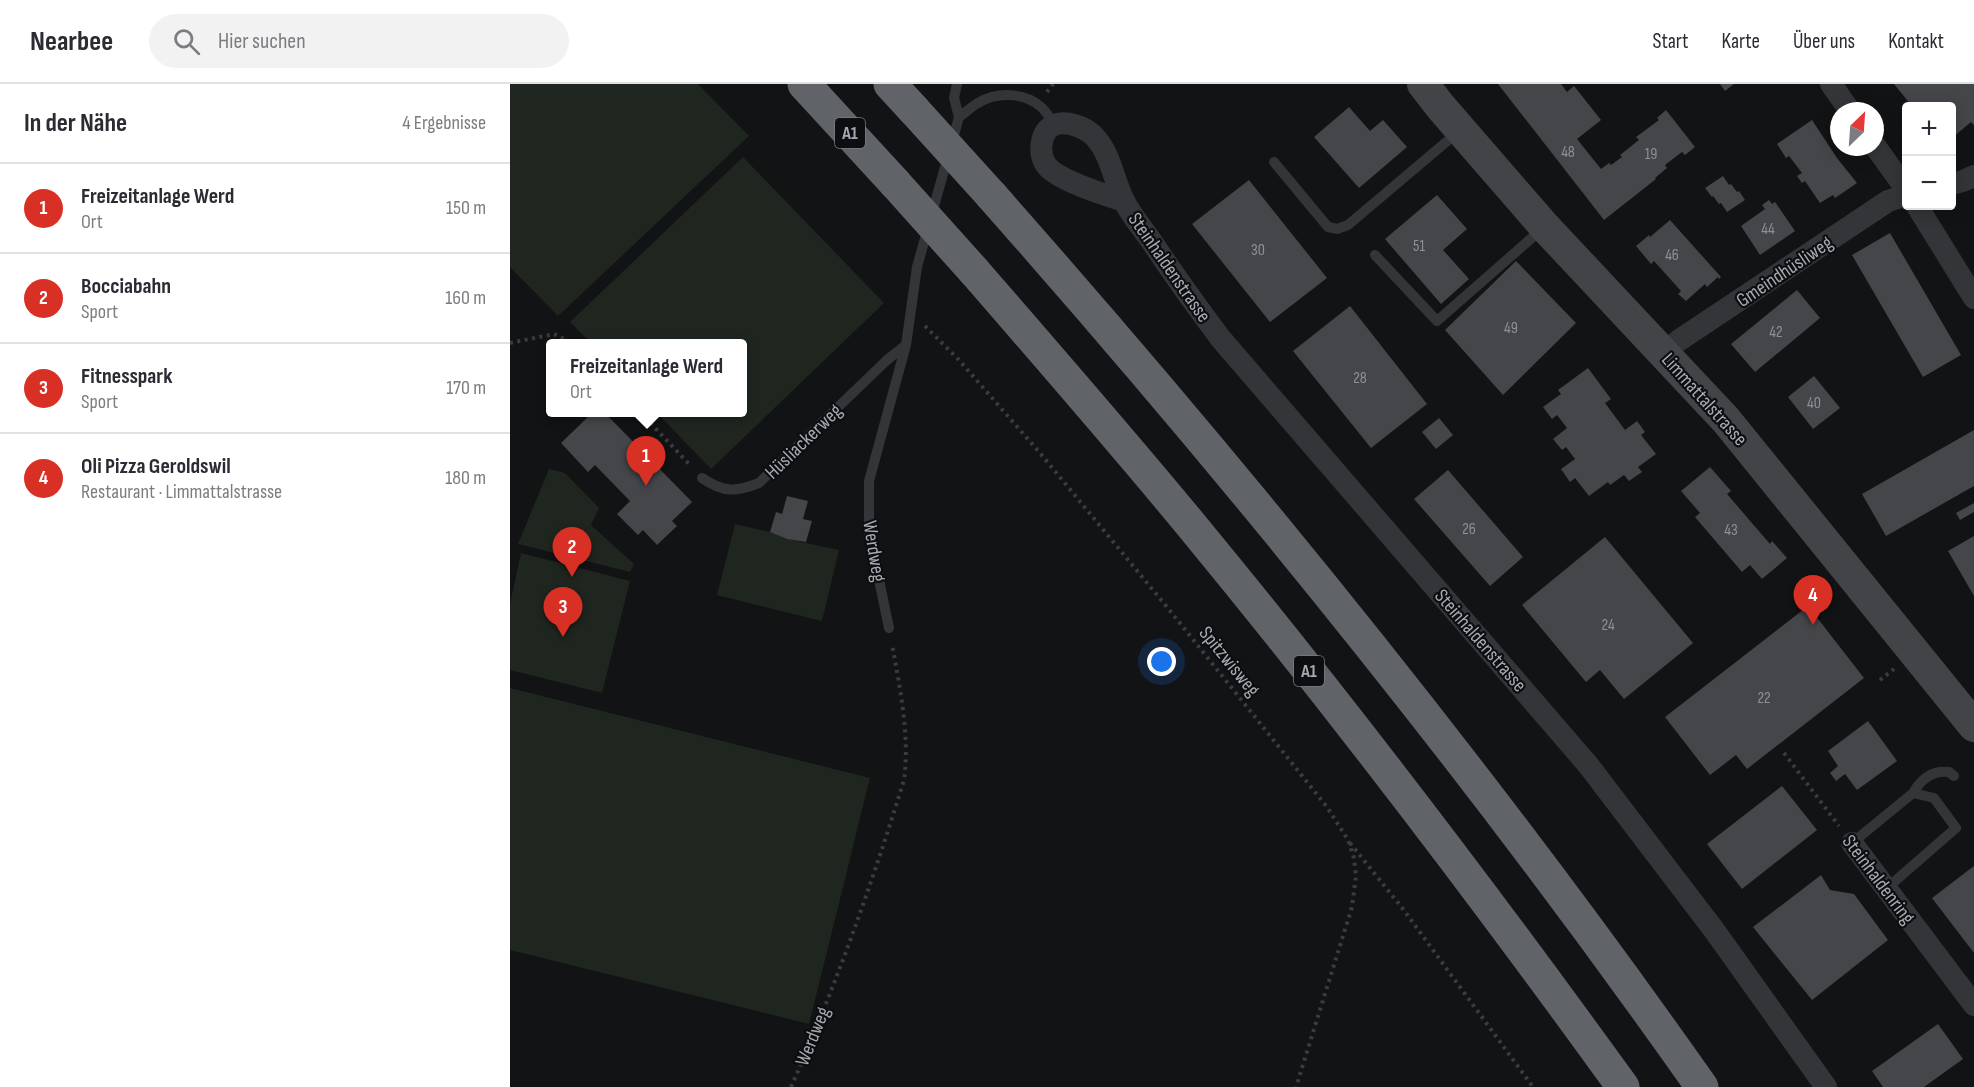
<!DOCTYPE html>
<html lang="de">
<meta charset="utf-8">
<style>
body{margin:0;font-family:"Sofia Sans Condensed",sans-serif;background:#f2f2f3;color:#2b2b33}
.controls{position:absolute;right:18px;top:18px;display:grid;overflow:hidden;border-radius:6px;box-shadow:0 3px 15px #0003}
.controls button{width:54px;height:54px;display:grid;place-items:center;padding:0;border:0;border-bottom:2px solid #e1e1e2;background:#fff;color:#2b2b33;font:30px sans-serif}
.compass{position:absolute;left:1320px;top:18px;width:54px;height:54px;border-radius:50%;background:#fff;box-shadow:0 3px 15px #0003;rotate:25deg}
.you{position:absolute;left:652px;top:578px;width:21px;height:21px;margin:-15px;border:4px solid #fff;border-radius:50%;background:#1a73e8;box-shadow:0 0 0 9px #1a73e833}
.badge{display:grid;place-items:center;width:39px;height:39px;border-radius:50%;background:#d93025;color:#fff;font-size:20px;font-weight:700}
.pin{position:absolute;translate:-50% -50px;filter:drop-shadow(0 2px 3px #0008)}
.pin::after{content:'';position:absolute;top:32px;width:21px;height:18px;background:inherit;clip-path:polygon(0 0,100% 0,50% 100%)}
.popup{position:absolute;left:36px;top:255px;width:201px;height:78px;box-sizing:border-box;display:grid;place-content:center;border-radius:6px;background:#fff;filter:drop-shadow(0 2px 4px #0005);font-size:20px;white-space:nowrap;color:#7c7c81}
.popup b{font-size:22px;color:#2b2b33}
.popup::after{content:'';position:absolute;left:50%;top:100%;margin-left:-12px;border:12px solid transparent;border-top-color:#fff}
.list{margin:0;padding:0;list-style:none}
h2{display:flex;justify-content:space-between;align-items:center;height:78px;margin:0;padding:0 24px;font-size:26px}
h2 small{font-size:20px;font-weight:400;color:#7c7c81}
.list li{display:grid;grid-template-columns:39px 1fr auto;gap:18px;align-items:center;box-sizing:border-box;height:90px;padding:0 24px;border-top:2px solid #e1e1e2}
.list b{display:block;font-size:22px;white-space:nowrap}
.list p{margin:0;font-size:20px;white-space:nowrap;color:#7c7c81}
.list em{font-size:20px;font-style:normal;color:#7c7c81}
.icon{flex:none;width:33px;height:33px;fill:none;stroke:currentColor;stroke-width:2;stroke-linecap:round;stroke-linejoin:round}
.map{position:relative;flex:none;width:1464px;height:1003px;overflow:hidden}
header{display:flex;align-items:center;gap:36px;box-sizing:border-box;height:84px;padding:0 30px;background:#fff;border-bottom:2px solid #e1e1e2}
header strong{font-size:28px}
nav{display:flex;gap:33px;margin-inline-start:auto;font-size:21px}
.search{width:420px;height:54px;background:#f2f2f3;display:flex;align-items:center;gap:15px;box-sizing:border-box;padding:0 21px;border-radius:33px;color:#7c7c81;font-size:22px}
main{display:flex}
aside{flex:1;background:#fff}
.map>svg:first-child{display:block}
</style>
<header>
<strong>Nearbee</strong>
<div class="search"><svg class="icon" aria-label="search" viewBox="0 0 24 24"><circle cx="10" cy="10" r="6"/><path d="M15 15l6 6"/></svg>Hier suchen</div>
<nav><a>Start</a><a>Karte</a><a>Über uns</a><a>Kontakt</a></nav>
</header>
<main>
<aside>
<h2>In der Nähe<small>4 Ergebnisse</small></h2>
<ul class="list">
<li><span class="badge">1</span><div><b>Freizeitanlage Werd</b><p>Ort</p></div><em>150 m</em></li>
<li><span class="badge">2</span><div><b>Bocciabahn</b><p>Sport</p></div><em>160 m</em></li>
<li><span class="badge">3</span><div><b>Fitnesspark</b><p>Sport</p></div><em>170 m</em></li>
<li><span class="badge">4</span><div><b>Oli Pizza Geroldswil</b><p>Restaurant · Limmattalstrasse</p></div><em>180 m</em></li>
</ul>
</aside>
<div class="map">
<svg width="1464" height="1003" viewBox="0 0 1464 1003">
<rect width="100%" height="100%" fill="#121314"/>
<path fill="#1f261f" d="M0 0H188L239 52 48 232 0 183Z
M233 73 374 219 201 385 147 329 232 328V260L81 259 60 238Z
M39 385 55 389 89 424 81 441 124 480 120 488 8 460Z
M225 440 260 448 277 455 329 466 312 537 207 511Z
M11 469 120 497 92 609 0 586V520Z
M0 604 360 694 299 940 0 866Z"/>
<path fill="#44464a" d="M988 0H1051L1057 8 1064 2 1091 36 1067 55 1091 85 1099 79 1101 81 1112 73 1110 71 1129 56 1126 53 1149 36 1147 34 1156 26 1185 63 1175 71 1172 68 1155 81 1157 84 1145 94 1146 95 1094 136Z
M1210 0H1224L1215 7Z
M1384 0H1464V41L1461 38 1442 54V22H1402Z
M839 23 860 47 873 36 897 63 849 104 804 53Z
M1302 36 1327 74 1347 99 1325 114 1323 111 1310 119 1295 97 1292 99 1287 92 1292 89 1279 72 1276 74 1267 60Z
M1213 92 1219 101 1221 100 1227 108 1229 107 1235 116 1217 128 1211 119 1209 120 1203 112 1202 113 1195 104Z
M739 96 817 194 760 238 682 140Z
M927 111 957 145 933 166 959 195 931 220 875 155Z
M1259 116 1262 120 1265 118 1285 147 1250 171 1231 142 1255 125 1252 121Z
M1160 136 1211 193 1209 195 1208 193 1197 203 1195 200 1176 217 1168 210 1171 207 1144 177 1141 180 1126 162 1139 151 1140 153Z
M1380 149 1451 271 1413 293 1342 171Z
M1006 177 1066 239 993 311 935 246Z
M1287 206 1310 234 1245 288 1221 260Z
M840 222 917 320 861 364 783 267Z
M1078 284 1101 315 1095 319 1115 346 1127 337 1135 348 1131 351 1146 370 1128 383 1132 388 1119 397 1114 391 1100 401 1098 398 1079 412 1065 394 1060 398 1051 385 1065 375 1056 363 1052 366 1043 355 1057 344 1047 331 1042 335 1033 323 1051 310 1048 306Z
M1304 292 1330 324 1303 345 1278 313Z
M83 328H94L182 418 162 437 167 442 147 461 133 446 128 451 107 430 120 417 85 381 78 388 51 359Z
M929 334 943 351 926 365 912 348Z
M1464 346V402L1376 452 1352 410Z
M1200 383 1221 407 1217 410 1260 460 1262 457 1277 474 1252 495 1240 481 1232 488 1185 433 1190 429 1171 407Z
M938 386 1013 473 980 502 904 415Z
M277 412 298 417 293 435 302 437 296 458 277 455 260 448 266 428 272 430Z
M1464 419V428L1450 436 1446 429Z
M1464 452V512L1438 467Z
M1095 453 1183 559 1114 615 1090 586 1076 598 1012 521Z
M1298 522 1354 594 1237 685 1226 671 1200 691 1155 633Z
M1358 637 1387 677 1347 706 1335 690 1326 697 1320 689 1328 682 1318 667Z
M1272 702 1307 746 1232 805 1197 760Z
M1464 782V869L1422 814Z
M1311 791 1320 806 1344 810 1378 856 1302 916 1243 843Z
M1428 940 1453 975 1414 1003H1373L1362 987Z"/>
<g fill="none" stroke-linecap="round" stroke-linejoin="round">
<path stroke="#3a3c40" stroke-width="4" stroke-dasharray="3 4.5" stroke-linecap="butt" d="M537 8 543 0
M415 242 449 276 530 369 661 528 817 723 838 756 844 774 846 792 842 823 786 1003
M0 259 44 250 64 260
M130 328 181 382
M1370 596 1384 585
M1274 669 1329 742
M840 759 893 825 1023 1003
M281 1003C325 904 362 800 394 696 400 651 390 605 382 560"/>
<path stroke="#343539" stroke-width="10" d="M447 0 444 14 449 33
M764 78 818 143 827 145 838 141 948 48
M865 171 927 237 1032 145
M192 394C214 409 226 408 249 399L377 276 396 261
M379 544 359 448V397L396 261 407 183 449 33C455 29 461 23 468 19 486 8 513 8 530 22 536 27 540 34 545 41
M1403 709C1411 695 1423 686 1439 688L1444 692
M1342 759 1403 709 1424 714 1446 744 1377 804"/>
<path stroke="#343539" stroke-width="22" d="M1321 0 1340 27
M1365 62 1396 105
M1442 100 1453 97 1464 92
M614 117C595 111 547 96 536 81 528 69 530 47 544 41 556 36 574 43 583 51 601 69 603 95 614 117 621 131 633 145 642 158 664 191 687 223 711 255L1079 682 1204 846 1316 1003
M1407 122 1464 214
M1154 269 1168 257 1378 117 1396 111
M1342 759 1464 921"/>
<path stroke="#424448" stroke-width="32" d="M913 0 930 22 1035 143 1216 336 1464 642"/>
<path stroke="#606469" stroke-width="33" d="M294 0 385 99
M380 0 404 26
M481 111C733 396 973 692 1192 1003
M464 187C537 271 611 356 682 442 832 624 975 812 1113 1003"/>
<path stroke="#606469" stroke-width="33" d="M404 26 481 111
M385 99 464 187"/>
</g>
<g text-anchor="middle" stroke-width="4.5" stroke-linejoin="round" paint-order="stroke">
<g font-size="16" fill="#8d929a">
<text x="1058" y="73">48</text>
<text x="1141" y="75">19</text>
<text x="1258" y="150">44</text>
<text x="909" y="167">51</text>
<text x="748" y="171">30</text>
<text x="1162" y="176">46</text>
<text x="1001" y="249">49</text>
<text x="1266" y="253">42</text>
<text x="850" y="299">28</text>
<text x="1304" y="324">40</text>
<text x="959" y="450">26</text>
<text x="1221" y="451">43</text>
<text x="1098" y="546">24</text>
<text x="1254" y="619">22</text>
</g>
<g fill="#0d0e0f" stroke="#777c82" stroke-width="1.5">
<rect x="325" y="34" width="30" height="30" rx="4.5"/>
<rect x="784" y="572" width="30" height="30" rx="4.5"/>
</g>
<g font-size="18" font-weight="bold" fill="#a5abb4">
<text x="340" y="55">A1</text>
<text x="799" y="593">A1</text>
</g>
<g font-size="20" fill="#a5abb4" stroke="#0d0e0f">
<text transform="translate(660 183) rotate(55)" y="7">Steinhaldenstrasse</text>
<text transform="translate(1274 187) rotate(-34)" y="7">Gmeindhüsliweg</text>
<text transform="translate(1195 315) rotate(48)" y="7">Limmattalstrasse</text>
<text transform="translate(293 357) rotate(-44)" y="7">Hüsliackerweg</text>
<text transform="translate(365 467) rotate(81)" y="7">Werdweg</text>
<text transform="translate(971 556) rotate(49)" y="7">Steinhaldenstrasse</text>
<text transform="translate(720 577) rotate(51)" y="7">Spitzwisweg</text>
<text transform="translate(1369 795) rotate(53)" y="7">Steinhaldenring</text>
<text transform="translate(302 952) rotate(-68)" y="7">Werdweg</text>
</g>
</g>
</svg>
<div class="controls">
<button>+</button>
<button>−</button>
</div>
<svg class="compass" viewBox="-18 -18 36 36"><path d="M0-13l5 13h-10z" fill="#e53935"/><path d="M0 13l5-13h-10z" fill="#7c7c81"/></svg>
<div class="you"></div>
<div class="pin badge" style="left:136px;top:402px">1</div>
<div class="popup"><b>Freizeitanlage Werd</b>Ort</div>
<div class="pin badge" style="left:62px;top:493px">2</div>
<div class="pin badge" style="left:53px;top:553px">3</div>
<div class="pin badge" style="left:1303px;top:541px">4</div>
</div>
</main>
